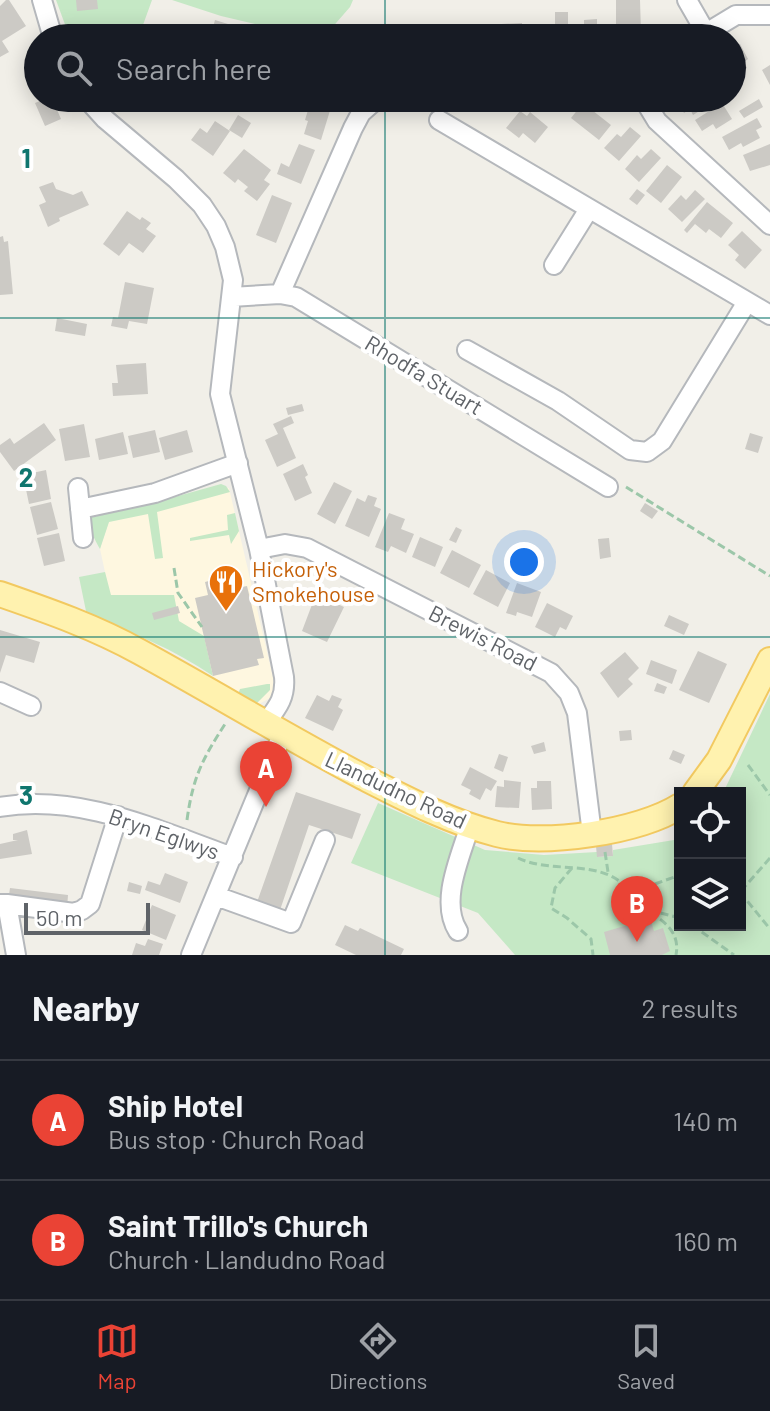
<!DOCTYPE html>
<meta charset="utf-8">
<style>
body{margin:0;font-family:Barlow,sans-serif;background:#242831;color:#f1f3f6}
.controls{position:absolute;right:24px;bottom:24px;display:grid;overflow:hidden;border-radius:0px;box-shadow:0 4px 20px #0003}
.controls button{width:72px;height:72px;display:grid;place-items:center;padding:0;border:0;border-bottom:2px solid #363941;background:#171b24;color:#f1f3f6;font:40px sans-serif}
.scale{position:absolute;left:24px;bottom:20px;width:126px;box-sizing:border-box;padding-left:8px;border:4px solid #5f6368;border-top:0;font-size:22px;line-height:28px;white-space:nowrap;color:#5f6368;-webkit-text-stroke:6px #fff;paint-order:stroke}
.you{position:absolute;left:524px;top:562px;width:28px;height:28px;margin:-20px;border:6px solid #fff;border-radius:50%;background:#1a73e8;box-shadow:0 0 0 12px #1a73e833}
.badge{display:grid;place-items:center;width:52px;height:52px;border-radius:50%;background:#ea4335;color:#fff;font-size:26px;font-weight:700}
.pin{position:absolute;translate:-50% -66px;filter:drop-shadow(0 2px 4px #0008)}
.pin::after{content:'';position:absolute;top:42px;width:28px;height:24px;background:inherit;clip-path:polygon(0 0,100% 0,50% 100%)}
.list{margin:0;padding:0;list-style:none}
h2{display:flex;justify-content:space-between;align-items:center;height:104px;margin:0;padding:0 32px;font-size:34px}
h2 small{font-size:26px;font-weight:400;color:#9ea1a6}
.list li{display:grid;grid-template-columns:52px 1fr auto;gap:24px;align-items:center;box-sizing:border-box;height:120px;padding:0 32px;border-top:2px solid #363941}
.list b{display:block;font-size:30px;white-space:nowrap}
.list p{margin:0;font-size:26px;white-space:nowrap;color:#9ea1a6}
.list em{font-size:26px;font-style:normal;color:#9ea1a6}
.icon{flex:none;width:44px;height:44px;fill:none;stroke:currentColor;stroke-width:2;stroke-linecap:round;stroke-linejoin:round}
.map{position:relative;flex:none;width:770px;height:955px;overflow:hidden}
.search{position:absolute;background:#171b24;box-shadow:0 4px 20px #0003;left:24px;right:24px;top:24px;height:88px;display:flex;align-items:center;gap:20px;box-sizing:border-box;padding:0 28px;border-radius:44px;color:#9ea1a6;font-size:30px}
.sheet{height:344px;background:#171b24}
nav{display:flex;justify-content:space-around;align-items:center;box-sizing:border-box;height:112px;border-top:2px solid #363941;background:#171b24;font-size:22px;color:#9ea1a6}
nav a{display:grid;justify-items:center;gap:4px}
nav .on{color:#ea4335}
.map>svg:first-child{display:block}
</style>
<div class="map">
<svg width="770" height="955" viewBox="0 0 770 955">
<rect width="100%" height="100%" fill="#f1efe8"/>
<path fill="#fef7e0" d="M229 488 274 682 272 697 259 704H252L180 653 143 635 87 616 110 595 100 549 111 515Z"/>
<path fill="#c5e8c5" d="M56 0H152L139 36 130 38H70Z
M172 0H353L350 7 323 38H314L221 16Z
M221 484 226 486 230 492 157 512 163 558 155 559 148 514 109 522 100 549C94 538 87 527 92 515L171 498Z
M235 513 239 531 231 544 229 535 190 541V538L228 530 227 515Z
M105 572 111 595H174L179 621 204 636 213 676C173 649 133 632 87 616L79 577Z
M267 684H270V690L256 704 238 694 240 689Z
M770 694V955H515L478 913 351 863 378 803 485 850 544 855 597 852 598 857 613 856V850L680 839V925H740V793H723Z"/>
<path fill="#cccac5" d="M6 0H9L26 26 2 41 9 52 0 57V6Z
M76 0H97L98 9 77 11Z
M616 0H640L641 33H621V24H616Z
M555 12H568V24L555 25Z
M597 19V38H569L568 27H584V20Z
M215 20 241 28 238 38H210Z
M522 23V38H486V30L502 29 501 24Z
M554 27V38H526L525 28Z
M740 44 748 59 744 62 747 68 736 74 732 70V48Z
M770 65V85L762 70Z
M47 98H52L61 119 45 126 35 103Z
M147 98H169L162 108Z
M675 98H704L709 105 693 115 690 109 684 113Z
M759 99 763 107 744 118 739 111Z
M311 100 332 104 321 140 304 134 308 121 305 120Z
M583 103 611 125 599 140 571 118Z
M722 103 732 119 716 129 713 124 702 131 695 120Z
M520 111 527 116 530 112 548 127 535 143 523 133 519 138 506 128Z
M238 115 251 123 242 138 229 130Z
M757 118 762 127 756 130 760 138 743 147 741 143 729 150 722 137Z
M215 121 230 131 213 156 191 140 200 128 207 133Z
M630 127 641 136 619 161 604 148 617 134 621 137Z
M299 144 315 150 301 184 277 174 281 163 289 167Z
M770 144V165L750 171 743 155Z
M244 149 271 170 264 180 270 184 257 201 244 191 248 187 238 179 235 183 223 173Z
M651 149 661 158 639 182 625 169 637 155 641 159Z
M667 165 682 177 661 203 646 191Z
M53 182 56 189 73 195 82 191 89 205 59 218 60 221 48 227 39 205 46 202 39 187Z
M637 189 645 195 637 205 629 199Z
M695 190 705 199 682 222 668 209 681 195 686 200Z
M272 195 292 203 276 243 256 235Z
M707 202 733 223 721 238 709 229 706 233 695 224 687 233 684 230Z
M127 211 140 220 142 217 151 223 146 229 156 236 143 253 129 243 119 256 103 244Z
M742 231 762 250 745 269 735 260 739 255 728 245Z
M3 236 4 242 8 241 13 294 0 295V237Z
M125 282 154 288 147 324 129 321 127 329 111 326 113 317 118 318Z
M57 318 87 324 85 336 55 331Z
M146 363 148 394 113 396 112 383H118L116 365Z
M302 404 304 411 288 415 286 408Z
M291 416 294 423 283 428 296 458 277 467 265 440 278 434 273 424Z
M44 423 56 440 14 471 0 452V445L10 438 14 444Z
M84 424 90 457 65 461 59 429Z
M155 430 160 452 133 458 128 436Z
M187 430 193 452 165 460 159 438Z
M123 432 128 454 99 460 95 439Z
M750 433 763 437 758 453 745 449Z
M303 464 308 475 305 477 312 493 295 501 283 474Z
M46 470 51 499 29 504 23 475Z
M334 482 352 491 335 524 317 514Z
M368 495 377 498 374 506 381 509 369 537 345 526 357 498 365 502Z
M51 502 58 529 37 535 30 507Z
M645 503 658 511 652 519 640 511Z
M389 513 405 519 401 529 414 534 406 553 391 546 388 552 375 547Z
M456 527 462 530 456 543 449 540Z
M59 533 65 561 44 566 37 538Z
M420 537 443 547 435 567 412 557Z
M609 538 611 557 600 559 598 539Z
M452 550 481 565 469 588 440 573Z
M486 570 510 583 498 607 473 594Z
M224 577 227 590 247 586 264 658 257 659 259 665 213 676 195 598 208 595 205 582Z
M517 583 541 592 532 617 517 612 516 616 506 613Z
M316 594 344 607 327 642 302 631Z
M547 603 573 616 566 630 560 627 555 637 535 627Z
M178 606 180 613 154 620 152 613Z
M669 615 689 624 684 635 664 626Z
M0 630 40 642 34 663 6 655 0 673Z
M698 651 727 664 709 703 679 690Z
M625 652 639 668 628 679 633 684 618 698 600 673Z
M651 660 677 670 672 684 646 674Z
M657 683 667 687 664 694 654 691Z
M317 695 329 701 332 695 342 699 338 707 343 710 333 731 305 718Z
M631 730 632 740 620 741 619 731Z
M544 742 546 751 534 754 531 746Z
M673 750 685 755 681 764 669 759Z
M499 754 508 757 503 772 494 768Z
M470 767 497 781 491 791 486 788 480 800 469 794 471 790 461 785Z
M504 780 521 782 519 808 495 807 497 786 504 787Z
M537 781H551L552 809 532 810 531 788H537Z
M296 792 361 814 352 839 309 825 279 913 256 905Z
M27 830 32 854 0 859V844L18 840H13V834Z
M612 844 613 856 597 857 596 846Z
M165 873 188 882 180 903 145 890 148 881 160 885Z
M129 882 142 886 140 894 127 891Z
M10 888 68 895 67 909 8 902Z
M152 905 176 915 166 940 142 930Z
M644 910 647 919 650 918 654 931 663 928 670 951 662 955H610L604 932 638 922 635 913Z
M345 925 358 931 360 928 404 949 401 955H356L335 945Z
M148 939 163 944 159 955H132L136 943 145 946Z"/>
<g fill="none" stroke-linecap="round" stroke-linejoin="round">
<g stroke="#b5b8bc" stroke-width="22">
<path id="minor" d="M42 0 53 38
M687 0 706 33
M698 38 736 15H770
M86 98 105 119 176 179 202 205 216 226 225 247 233 280 220 394 259 549 284 677C286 698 277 708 265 724
M643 98 657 121 770 225
M439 120 770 315
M554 265 589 209
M280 294 353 128 361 113 378 98
M231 297 280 294 296 297 608 487
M467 350 558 401 630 450 647 452 662 441 747 302
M78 488 83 538
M80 509 155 493 238 463
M259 549 285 544 307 548 551 673 569 693 577 713 592 834
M0 692 31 706
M0 807C81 793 158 831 233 857
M216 896 291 923 325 840
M0 904H7L16 955
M7 904 74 913 82 910 90 904 118 816
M458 931C439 901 461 856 470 825
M191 955 282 735"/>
</g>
<g stroke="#f2c960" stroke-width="28">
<path id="major" d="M0 594C49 611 95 627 140 652 215 693 287 737 363 777 406 799 450 822 497 834 544 846 639 832 680 806
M695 793 719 760 770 660"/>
</g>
<path stroke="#9cc7a9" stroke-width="3" stroke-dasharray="8 4" stroke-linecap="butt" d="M626 487 770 576
M174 568 178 593 202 627
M748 765 770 795
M187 820C193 776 203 758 227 721
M605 852 608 872
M518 858C553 875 601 857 629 890 634 897 639 902 640 911
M572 868 555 888 551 908 567 918 591 939 593 955
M741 891 770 858
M740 892 770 929
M634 896 652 885 680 875
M640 906C659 918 681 929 676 955
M649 910 680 918
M692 925 734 955"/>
<use href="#minor" stroke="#fff" stroke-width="18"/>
<use href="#major" stroke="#fff2af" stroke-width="24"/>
</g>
<path fill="none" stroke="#0f766e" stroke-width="2" stroke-opacity="0.55" d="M385 0V38M385 98V955M0 318H770M0 637H770"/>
<defs>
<g id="restaurant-pin" transform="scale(1.8)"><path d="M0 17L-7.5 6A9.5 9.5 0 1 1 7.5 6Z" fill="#e8710a" stroke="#fff"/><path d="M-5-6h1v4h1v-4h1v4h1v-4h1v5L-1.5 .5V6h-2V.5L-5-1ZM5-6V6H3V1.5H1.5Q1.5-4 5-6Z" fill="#fff"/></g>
</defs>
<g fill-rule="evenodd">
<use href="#restaurant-pin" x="226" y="582"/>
</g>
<g text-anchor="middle" stroke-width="8" stroke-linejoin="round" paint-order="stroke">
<g font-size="22" fill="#5f6368" stroke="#fff">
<text transform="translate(424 375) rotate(31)" y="8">Rhodfa Stuart</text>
<text transform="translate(483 638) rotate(27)" y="8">Brewis Road</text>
<text transform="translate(396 790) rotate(25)" y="8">Llandudno Road</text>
<text transform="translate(164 834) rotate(19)" y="8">Bryn Eglwys</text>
</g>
<g font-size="22" fill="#c56008" stroke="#fff" text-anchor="start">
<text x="252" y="577">Hickory's<tspan x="252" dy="25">Smokehouse</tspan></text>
</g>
</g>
<g font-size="26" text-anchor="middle" font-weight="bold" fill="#0f766e" stroke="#fff" stroke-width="8" stroke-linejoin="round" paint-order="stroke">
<text x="26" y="168">1</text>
<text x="26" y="487">2</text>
<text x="26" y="805">3</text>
</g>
</svg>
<div class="controls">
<button><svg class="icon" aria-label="locate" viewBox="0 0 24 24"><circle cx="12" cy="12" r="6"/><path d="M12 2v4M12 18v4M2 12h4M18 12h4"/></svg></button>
<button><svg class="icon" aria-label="layers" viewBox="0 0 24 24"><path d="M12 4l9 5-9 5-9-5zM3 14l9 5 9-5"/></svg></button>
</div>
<div class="scale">50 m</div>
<div class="you"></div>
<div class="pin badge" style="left:266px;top:807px">A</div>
<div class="pin badge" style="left:637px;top:942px">B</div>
<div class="search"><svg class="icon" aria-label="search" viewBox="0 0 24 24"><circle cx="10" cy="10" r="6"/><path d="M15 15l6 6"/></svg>Search here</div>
</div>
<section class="sheet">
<h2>Nearby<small>2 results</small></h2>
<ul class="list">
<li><span class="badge">A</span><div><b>Ship Hotel</b><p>Bus stop · Church Road</p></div><em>140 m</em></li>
<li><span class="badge">B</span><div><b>Saint Trillo's Church</b><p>Church · Llandudno Road</p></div><em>160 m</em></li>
</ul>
</section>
<nav>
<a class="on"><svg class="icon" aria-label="map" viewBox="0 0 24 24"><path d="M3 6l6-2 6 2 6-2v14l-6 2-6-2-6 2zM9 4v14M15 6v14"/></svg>Map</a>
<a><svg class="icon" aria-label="directions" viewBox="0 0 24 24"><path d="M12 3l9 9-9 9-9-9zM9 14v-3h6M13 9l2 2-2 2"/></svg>Directions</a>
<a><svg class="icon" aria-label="saved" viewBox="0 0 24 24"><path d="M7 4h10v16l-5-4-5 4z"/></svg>Saved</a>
</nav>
